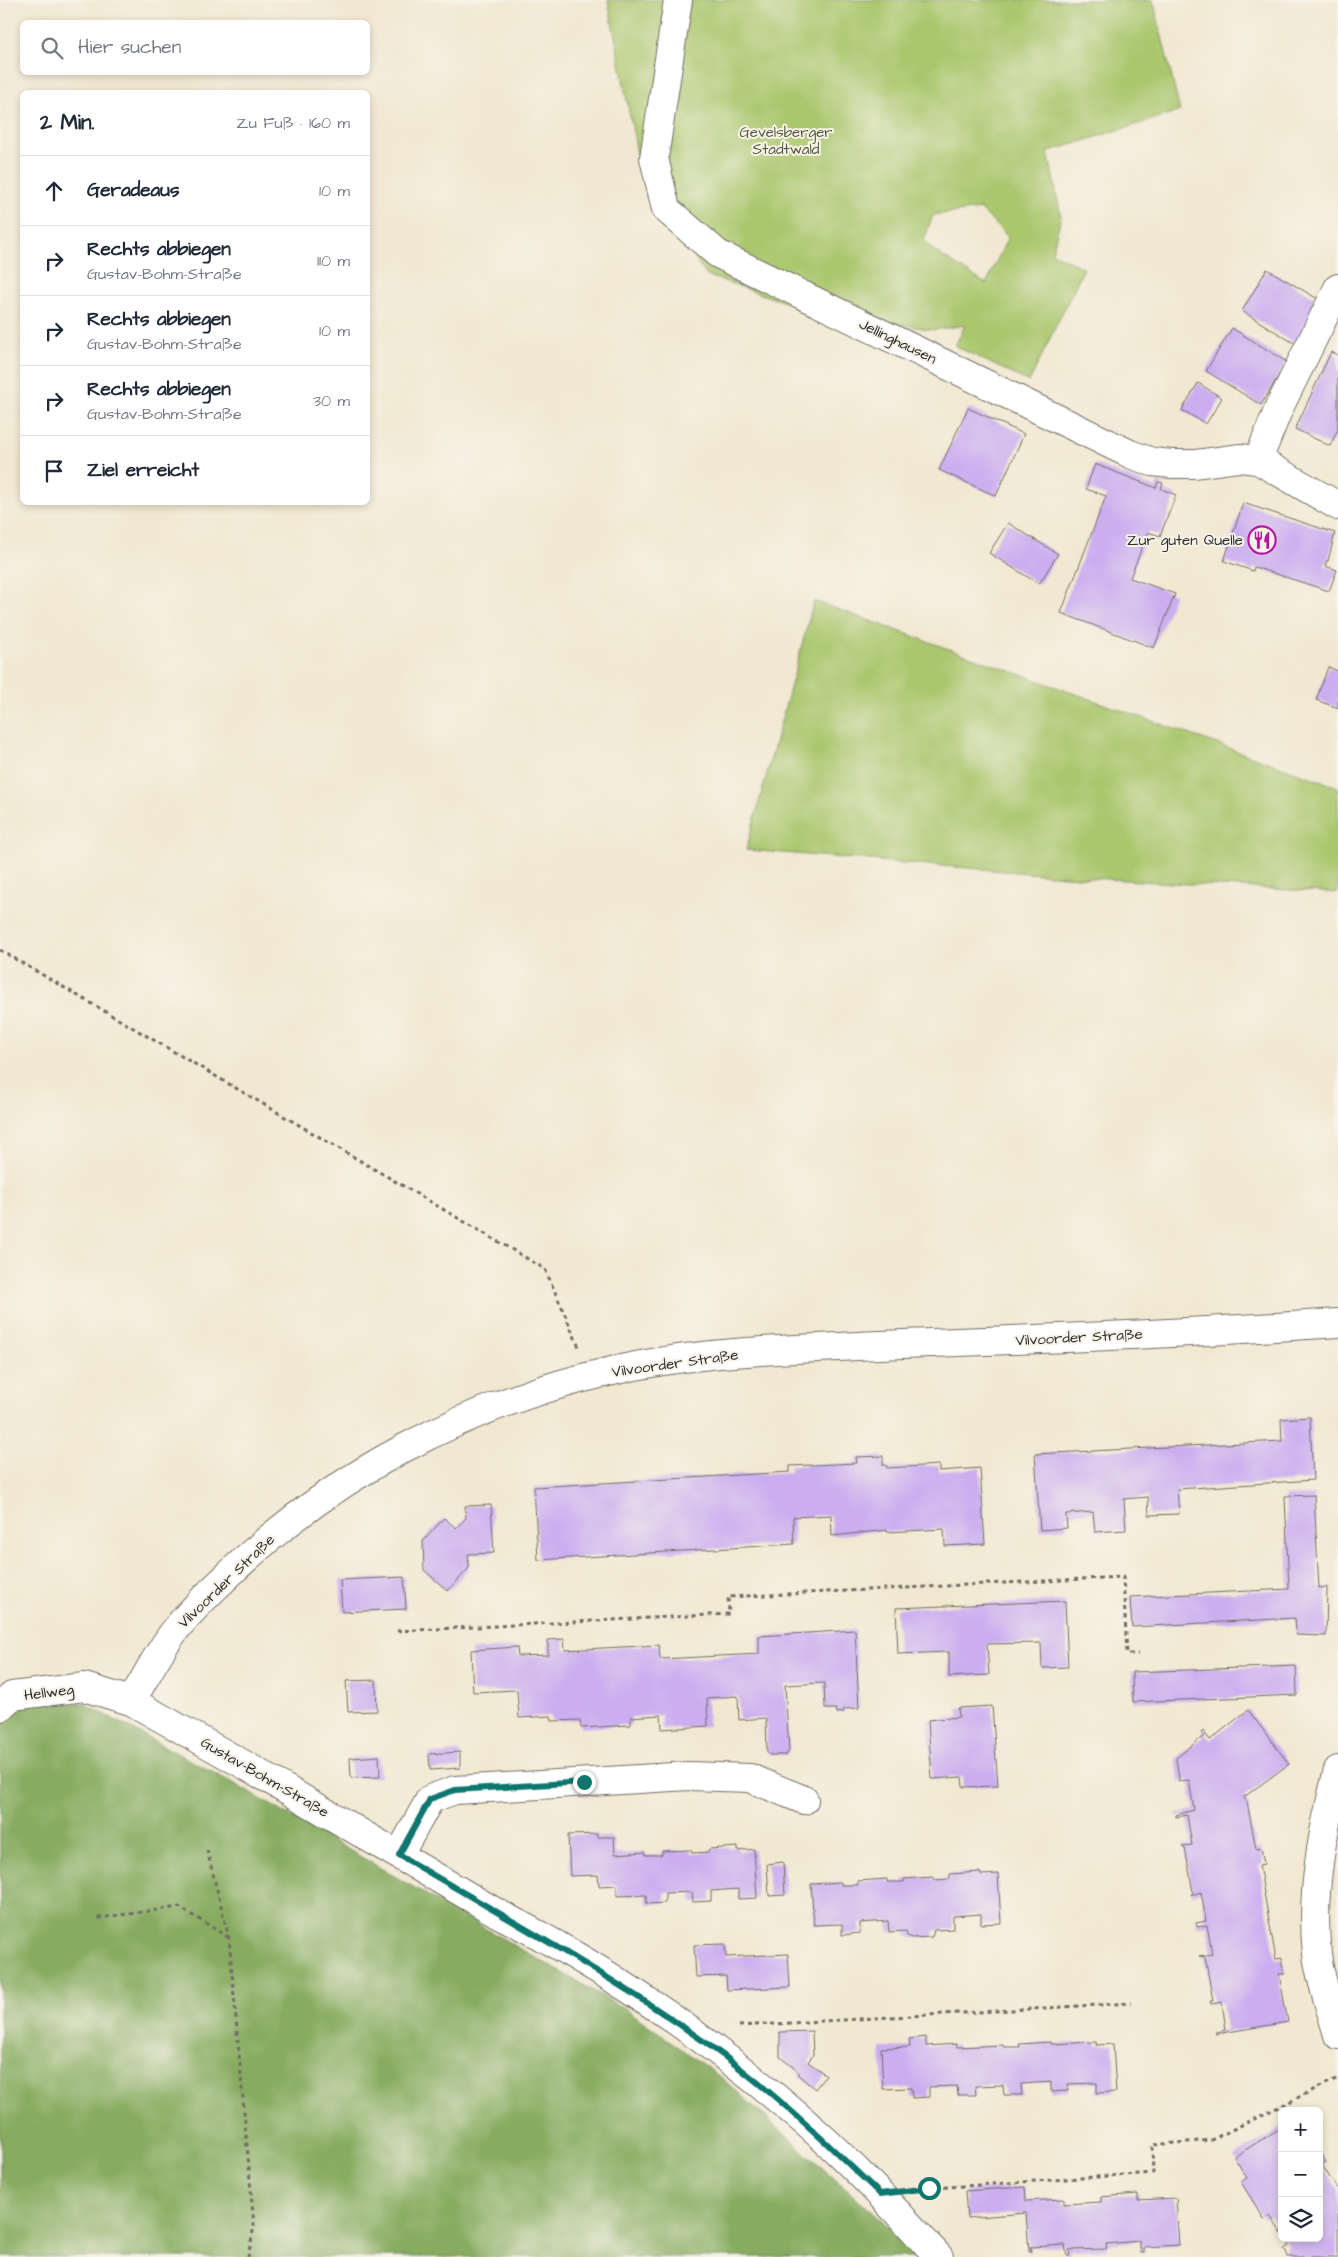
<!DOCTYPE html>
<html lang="de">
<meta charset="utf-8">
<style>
body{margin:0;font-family:"Architects Daughter",sans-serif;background:#f6f6f7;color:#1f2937}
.controls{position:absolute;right:15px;bottom:15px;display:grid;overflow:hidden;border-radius:8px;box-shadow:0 2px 8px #0003}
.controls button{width:45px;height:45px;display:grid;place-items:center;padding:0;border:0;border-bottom:1px solid #e0e1e3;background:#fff;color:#1f2937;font:25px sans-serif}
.stop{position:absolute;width:15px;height:15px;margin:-11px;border:4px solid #0f766e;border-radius:50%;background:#fff}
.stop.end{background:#0f766e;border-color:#fff;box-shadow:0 1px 5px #0008}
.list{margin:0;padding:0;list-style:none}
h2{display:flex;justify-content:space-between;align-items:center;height:65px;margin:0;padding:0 20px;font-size:21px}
h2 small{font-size:16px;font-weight:400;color:#747a83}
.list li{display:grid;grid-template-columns:32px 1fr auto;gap:15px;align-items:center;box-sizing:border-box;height:70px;padding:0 20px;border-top:1px solid #e0e1e3}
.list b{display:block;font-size:19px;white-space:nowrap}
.list p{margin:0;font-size:16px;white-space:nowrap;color:#747a83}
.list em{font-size:16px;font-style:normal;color:#747a83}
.icon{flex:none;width:28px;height:28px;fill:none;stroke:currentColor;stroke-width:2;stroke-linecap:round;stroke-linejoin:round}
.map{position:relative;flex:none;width:1338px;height:2257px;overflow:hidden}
.search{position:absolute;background:#fff;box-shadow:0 2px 8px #0003;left:20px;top:20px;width:350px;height:55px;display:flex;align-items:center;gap:12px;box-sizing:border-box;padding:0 18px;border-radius:8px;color:#747a83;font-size:19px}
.panel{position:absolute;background:#fff;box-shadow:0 2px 8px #0003;left:20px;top:90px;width:350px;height:415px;border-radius:8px}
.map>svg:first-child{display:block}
</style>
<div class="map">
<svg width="1338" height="2257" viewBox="0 0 1338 2257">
<rect width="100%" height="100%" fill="#f7f3e8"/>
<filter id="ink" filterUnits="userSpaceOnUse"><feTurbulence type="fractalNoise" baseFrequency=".02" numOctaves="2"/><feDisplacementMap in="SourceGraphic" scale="10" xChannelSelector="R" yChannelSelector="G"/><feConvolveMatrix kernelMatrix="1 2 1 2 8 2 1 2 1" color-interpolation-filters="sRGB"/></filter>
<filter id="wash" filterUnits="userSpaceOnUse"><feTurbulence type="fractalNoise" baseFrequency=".0096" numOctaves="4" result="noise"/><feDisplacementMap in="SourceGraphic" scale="20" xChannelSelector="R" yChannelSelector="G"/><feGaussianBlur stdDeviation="1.12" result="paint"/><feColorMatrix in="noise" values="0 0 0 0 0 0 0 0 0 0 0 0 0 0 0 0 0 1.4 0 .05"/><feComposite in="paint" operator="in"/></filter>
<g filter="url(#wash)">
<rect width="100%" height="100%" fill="#f2e8d1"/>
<path fill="#aac76e" stroke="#6a794c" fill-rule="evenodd" d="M608 0H1153L1180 111 1048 152 1061 216 1052 253 1084 268 1029 382 955 346 965 325 933 330 893 323 892 325 796 306 706 275 641 175ZM980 209 1008 237 986 284 934 251 924 240 933 215Z
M814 601 1338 787V893L1090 878 746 850Z"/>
<path fill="#87ac61" stroke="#596c46" d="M20 1699 85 1704 233 1783 630 2012 723 2079 922 2257H0V1716Z"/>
<g id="blocks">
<path fill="#cbadf0" d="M1267 269 1323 302 1297 345 1242 311Z
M1232 328 1287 362 1261 405 1206 371Z
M1331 352 1338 355V429L1330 446 1295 429Z
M1198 383 1222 398 1206 424 1182 410Z
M968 408 1024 434 996 496 939 470Z
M1095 464 1156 488 1158 482 1163 483 1161 489 1176 495 1160 536 1148 532 1130 578 1175 594 1154 648 1061 613 1106 496 1086 489Z
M1243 503 1335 533 1328 561 1327 560 1325 566 1337 570 1329 591 1254 567 1253 571 1224 561Z
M1008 523 1058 554 1039 584 989 553Z
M1328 667 1338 671V708L1316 700Z
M1310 1417 1313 1480 1177 1489 1179 1514 1149 1515 1148 1497 1124 1499 1126 1530 1095 1532 1093 1512 1066 1514 1067 1528 1040 1530 1035 1454 1282 1441 1281 1419Z
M883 1456V1465H886L887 1468 939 1465V1471L980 1468 985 1544 945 1546 944 1529 887 1532V1530L832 1536 831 1515 793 1517 794 1544 538 1560 534 1487 790 1472V1466L857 1463 856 1457Z
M1314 1495 1319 1588 1327 1587 1326 1636 1296 1635 1295 1618 1132 1627 1130 1597 1289 1589 1285 1496Z
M491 1505 494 1553 468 1554 469 1568 448 1591 424 1570 423 1541 444 1518 456 1528 466 1518 465 1506Z
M404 1577 406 1609 342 1612 340 1580Z
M1065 1601 1068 1667 1042 1668 1041 1643 987 1644 989 1675 949 1677V1652L898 1654 896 1608Z
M855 1630 859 1708 844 1709V1712L837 1713 836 1709H825L824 1683 785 1685 789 1751 786 1755H770L767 1752 766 1718 739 1720 738 1696 707 1698 708 1726 662 1729 661 1715 631 1717V1725L581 1728 580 1720 552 1721 551 1716 519 1718 517 1690 473 1692 471 1650 517 1647 518 1656 548 1655V1640L564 1639 565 1650 659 1645 660 1659 759 1654V1636Z
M1296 1666 1297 1695 1133 1702 1132 1672Z
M376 1680 377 1711 348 1712 346 1681Z
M992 1706 998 1786 963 1787 962 1777 932 1779 928 1720 959 1717 958 1708Z
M1248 1710 1289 1764 1244 1797 1247 1802 1256 1849 1261 1848 1264 1864 1259 1865 1276 1959 1282 1958 1285 1974H1279L1288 2022 1216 2034V2032L1226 2030 1222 2002 1211 2004 1210 2001H1213L1205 1957 1199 1956 1212 1954 1207 1925 1197 1927 1196 1923 1206 1921 1201 1892 1191 1895 1193 1892 1185 1848 1182 1846 1192 1845 1187 1815 1176 1817V1815L1194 1810 1189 1780 1178 1781 1179 1779 1176 1758 1204 1736 1201 1733 1203 1731 1210 1740Z
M460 1752V1768L430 1770 429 1754Z
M379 1756 380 1777 351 1778 350 1758Z
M598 1834V1837H614L615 1854 645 1852V1855H662V1851L691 1850 692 1853 709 1852V1849L738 1847V1851L754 1849 757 1898 738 1899V1889L711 1891V1901L693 1902 692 1892 665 1893V1903L647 1904 646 1895 617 1896V1885L599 1886 598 1875 570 1876 568 1835Z
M783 1862 785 1895 769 1896 767 1864Z
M980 1872 981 1875 998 1874 1001 1923 981 1924V1914L953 1916V1929L934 1930 932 1937 911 1938 907 1936 906 1931 889 1932 888 1921 860 1923V1933L842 1935V1924L814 1925 811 1884 841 1882V1885H858L857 1881 887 1879V1882H904V1879L933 1877 934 1880 950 1879V1874Z
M725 1944 726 1957 788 1954 790 1987 727 1990 726 1976 696 1977 694 1945Z
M812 2031 813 2055 808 2062 826 2075 815 2089 797 2074 799 2072 780 2057V2032Z
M926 2037V2046L956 2044 957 2047 1003 2045 1004 2047H1020L1019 2044 1050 2042V2044L1096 2042 1097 2045 1113 2044 1116 2092 1097 2093V2083L1068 2084V2091L1051 2092V2082L1021 2084 1022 2095H1004L1003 2085 975 2086 976 2095H958L957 2086 929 2087V2097L912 2098 911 2088 883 2089 881 2048 910 2047 909 2039Z
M1282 2127V2234L1270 2216 1264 2219 1241 2182 1247 2178 1234 2157Z
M1319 2151 1326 2162 1322 2165 1338 2190V2257H1288L1284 2249 1289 2246 1284 2238H1319Z
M1025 2187 1026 2201 1064 2199V2204L1101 2202V2197L1138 2194V2200L1176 2198 1179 2245 1144 2247V2253H1141L1139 2241 1106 2244 1107 2249 1069 2250 1070 2256H1067L1065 2245 1030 2247 1031 2252H1029L1026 2213 967 2218 965 2191Z"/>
</g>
</g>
<g filter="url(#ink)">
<use href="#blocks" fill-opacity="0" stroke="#716d65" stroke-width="1"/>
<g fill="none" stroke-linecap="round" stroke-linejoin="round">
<g stroke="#716d65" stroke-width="30">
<path id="minor" d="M678 0 654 158 666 209 718 254 1130 454 1152 462 1172 464H1195L1239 458 1258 460 1338 506
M1258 460 1279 408 1338 288
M131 1701C145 1679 157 1654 173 1633 187 1614 206 1596 223 1580 329 1476 468 1403 612 1371 680 1355 749 1351 818 1348 873 1345 929 1343 985 1341 1103 1337 1220 1331 1338 1323
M0 1707 12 1696 84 1687 131 1701 250 1768 497 1913C606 1968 713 2042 806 2123 853 2164 896 2211 939 2257
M1338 1770C1323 1830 1310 1891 1317 1954 1320 1980 1331 2010 1338 2035
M399 1855 430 1799 455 1790 689 1776 750 1778 804 1800"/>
</g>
<path stroke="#716d65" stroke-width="3" stroke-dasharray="4 4" stroke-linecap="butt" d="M0 950 545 1269 579 1347
M397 1631 729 1614 728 1597 1123 1577 1127 1654H1138
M207 1850 229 1938 254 2226 248 2257
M98 1918 179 1907 228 1937
M739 2026 1131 2003
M920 2189 1153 2173 1152 2145 1211 2140 1338 2078"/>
<use href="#minor" stroke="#fff" stroke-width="28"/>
</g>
</g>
<g fill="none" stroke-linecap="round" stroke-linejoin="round" filter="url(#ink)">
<path stroke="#0f766e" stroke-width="6" d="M584 1782 455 1790 430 1799 399 1855C509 1920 621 1980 724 2056 780 2098 830 2146 880 2194L929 2188"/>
</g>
<defs>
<g id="restaurant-ring" transform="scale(1.4375)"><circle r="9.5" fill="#f7f3e8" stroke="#b5179e" stroke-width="1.5"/><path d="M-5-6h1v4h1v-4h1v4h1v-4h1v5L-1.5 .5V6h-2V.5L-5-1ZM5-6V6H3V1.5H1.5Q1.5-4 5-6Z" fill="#b5179e"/></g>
</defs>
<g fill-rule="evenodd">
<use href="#restaurant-ring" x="1262" y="540"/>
</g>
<g text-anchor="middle" stroke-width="4" stroke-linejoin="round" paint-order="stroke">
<g font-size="15" fill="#515a3f" stroke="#f7f3e8">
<text x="786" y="137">Gevelsberger<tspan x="786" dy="17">Stadtwald</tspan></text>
</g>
<g font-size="15" fill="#2b2b2b" stroke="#f7f3e8">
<text transform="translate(898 341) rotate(26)" y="5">Jellinghausen</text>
<text transform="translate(1079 1337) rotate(-3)" y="5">Vilvoorder Straße</text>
<text transform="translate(675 1363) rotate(-8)" y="5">Vilvoorder Straße</text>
<text transform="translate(226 1581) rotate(-44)" y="5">Vilvoorder Straße</text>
<text transform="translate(49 1692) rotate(-7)" y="5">Hellweg</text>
<text transform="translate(265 1777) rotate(30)" y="5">Gustav-Bohm-Straße</text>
</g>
<g font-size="15" fill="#2b2b2b" stroke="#f7f3e8" text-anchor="end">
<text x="1243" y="545">Zur guten Quelle</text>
</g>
</g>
</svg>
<div class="controls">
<button>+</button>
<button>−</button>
<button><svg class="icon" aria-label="layers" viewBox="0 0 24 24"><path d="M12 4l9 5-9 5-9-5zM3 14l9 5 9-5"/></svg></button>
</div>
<div class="stop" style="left:929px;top:2188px"></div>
<div class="stop end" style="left:584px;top:1782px"></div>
<div class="search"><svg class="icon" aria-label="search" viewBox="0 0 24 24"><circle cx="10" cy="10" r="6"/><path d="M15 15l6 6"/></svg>Hier suchen</div>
<section class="panel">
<h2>2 Min.<small>Zu Fuß · 160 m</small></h2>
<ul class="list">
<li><svg class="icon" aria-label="ahead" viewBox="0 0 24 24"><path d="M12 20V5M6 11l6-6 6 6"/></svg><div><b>Geradeaus</b></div><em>10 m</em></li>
<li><svg class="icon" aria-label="right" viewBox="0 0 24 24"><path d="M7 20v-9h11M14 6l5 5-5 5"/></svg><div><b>Rechts abbiegen</b><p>Gustav-Bohm-Straße</p></div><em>110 m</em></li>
<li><svg class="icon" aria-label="right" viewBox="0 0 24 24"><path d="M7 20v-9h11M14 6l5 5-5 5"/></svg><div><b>Rechts abbiegen</b><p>Gustav-Bohm-Straße</p></div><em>10 m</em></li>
<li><svg class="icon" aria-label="right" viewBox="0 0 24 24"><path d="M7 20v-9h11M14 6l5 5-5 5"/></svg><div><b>Rechts abbiegen</b><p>Gustav-Bohm-Straße</p></div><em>30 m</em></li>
<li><svg class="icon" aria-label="arrive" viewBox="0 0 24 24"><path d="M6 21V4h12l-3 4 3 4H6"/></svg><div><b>Ziel erreicht</b></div></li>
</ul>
</section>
</div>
